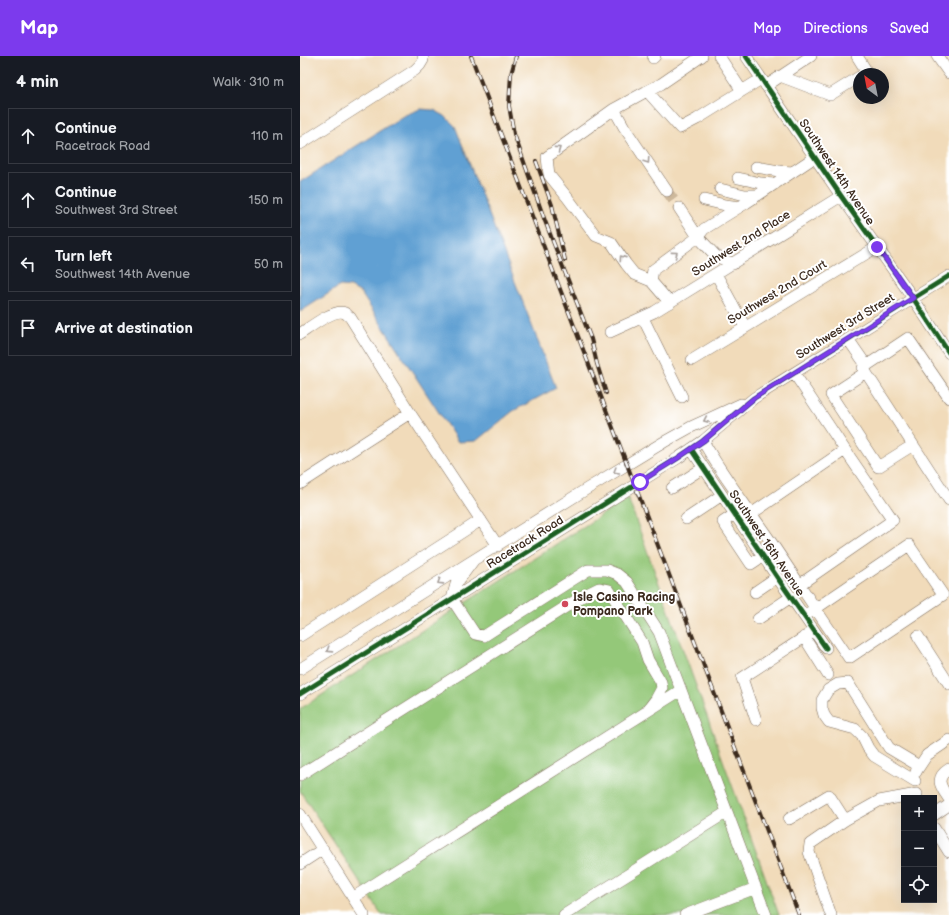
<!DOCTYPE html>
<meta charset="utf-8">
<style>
body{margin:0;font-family:"Balsamiq Sans",sans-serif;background:#242831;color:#f1f3f6}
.controls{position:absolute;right:12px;bottom:12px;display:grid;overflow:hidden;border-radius:0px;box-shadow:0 4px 16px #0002}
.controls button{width:36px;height:36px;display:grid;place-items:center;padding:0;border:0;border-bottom:1px solid #363941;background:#171b24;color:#f1f3f6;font:20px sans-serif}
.compass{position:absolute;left:553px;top:12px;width:36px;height:36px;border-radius:50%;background:#171b24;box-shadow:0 4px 16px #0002;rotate:328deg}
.stop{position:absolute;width:12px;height:12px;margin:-9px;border:3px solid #7c3aed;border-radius:50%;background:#fff}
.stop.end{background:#7c3aed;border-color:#fff;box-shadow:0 1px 4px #0008}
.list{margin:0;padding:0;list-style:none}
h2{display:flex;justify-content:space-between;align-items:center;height:52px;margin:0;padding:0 16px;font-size:17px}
h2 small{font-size:13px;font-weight:400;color:#9ea1a6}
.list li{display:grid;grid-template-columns:26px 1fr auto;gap:12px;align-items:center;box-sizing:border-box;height:56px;margin:0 8px 8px;padding:0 8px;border:1px solid #363941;border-radius:0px}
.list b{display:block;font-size:15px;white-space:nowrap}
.list p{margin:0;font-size:13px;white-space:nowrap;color:#9ea1a6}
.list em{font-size:13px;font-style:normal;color:#9ea1a6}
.icon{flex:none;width:22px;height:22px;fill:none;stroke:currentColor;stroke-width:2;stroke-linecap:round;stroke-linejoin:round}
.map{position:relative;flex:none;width:649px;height:859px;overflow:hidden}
header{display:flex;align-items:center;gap:24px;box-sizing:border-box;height:56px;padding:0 20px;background:#7c3aed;color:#fff}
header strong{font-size:19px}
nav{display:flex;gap:22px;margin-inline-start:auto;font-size:14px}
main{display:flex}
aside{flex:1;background:#171b24}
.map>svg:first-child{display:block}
</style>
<header>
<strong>Map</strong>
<nav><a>Map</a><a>Directions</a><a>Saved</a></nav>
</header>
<main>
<aside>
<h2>4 min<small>Walk · 310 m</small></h2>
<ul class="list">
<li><svg class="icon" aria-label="ahead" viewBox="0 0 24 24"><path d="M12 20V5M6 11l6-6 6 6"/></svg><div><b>Continue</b><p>Racetrack Road</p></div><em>110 m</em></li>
<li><svg class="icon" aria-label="ahead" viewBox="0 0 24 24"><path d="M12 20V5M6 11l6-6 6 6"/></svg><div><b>Continue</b><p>Southwest 3rd Street</p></div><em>150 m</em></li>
<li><svg class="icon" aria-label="left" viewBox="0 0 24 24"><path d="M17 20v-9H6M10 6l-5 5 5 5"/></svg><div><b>Turn left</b><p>Southwest 14th Avenue</p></div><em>50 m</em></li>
<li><svg class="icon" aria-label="arrive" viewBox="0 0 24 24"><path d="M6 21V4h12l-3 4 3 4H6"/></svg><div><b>Arrive at destination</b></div></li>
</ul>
</aside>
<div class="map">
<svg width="649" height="859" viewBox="0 0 649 859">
<rect width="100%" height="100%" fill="#fff"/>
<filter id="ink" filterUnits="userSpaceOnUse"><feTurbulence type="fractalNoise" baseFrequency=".025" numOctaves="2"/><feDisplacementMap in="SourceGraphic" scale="8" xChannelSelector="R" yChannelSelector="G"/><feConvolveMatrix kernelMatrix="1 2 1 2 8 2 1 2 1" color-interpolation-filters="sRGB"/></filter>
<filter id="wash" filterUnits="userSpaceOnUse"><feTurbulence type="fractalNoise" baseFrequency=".012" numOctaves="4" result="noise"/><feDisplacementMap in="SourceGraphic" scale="16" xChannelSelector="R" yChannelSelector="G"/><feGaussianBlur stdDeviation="0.9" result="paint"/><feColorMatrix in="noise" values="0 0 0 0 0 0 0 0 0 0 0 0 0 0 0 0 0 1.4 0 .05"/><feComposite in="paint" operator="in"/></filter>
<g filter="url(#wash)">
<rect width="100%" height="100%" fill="#f1dbba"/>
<path fill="#94c879" stroke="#68794c" d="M328 442 479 859H82L0 735V653Z"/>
<path fill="#61a0d3" stroke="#4e6578" d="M120 53 134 54 145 60 155 70 256 332 213 355 176 385 158 386 61 237 51 231 40 230 0 256V126L103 60Z"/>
</g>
<g filter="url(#ink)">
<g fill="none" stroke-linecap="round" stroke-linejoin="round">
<path stroke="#cdb89b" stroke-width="11" stroke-dasharray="11 5.5" stroke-linecap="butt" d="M367 135 379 152"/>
<g stroke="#7b6855" stroke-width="12">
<path id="minor" d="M419 0 442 35
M446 0 541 140 613 242 649 297
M557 0 567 16 563 18
M637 0 649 17
M353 2 355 0
M480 20 530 39 559 21
M466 30 511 0
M347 35 361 28 402 0
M314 53 347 35 380 72 397 63 461 23
M0 88 115 14 120 9 123 4V0
M456 111 479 115 493 116
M438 122 461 127 475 128
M420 133 445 139H458
M404 144 425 149 440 151
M379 152 398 181 416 200 433 208
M416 218 445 271
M351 225 334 218 326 208 311 186 296 180 267 141 249 119 247 101 314 53 324 71 367 135
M370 247 351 225 353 214 398 181 404 173 446 147 515 101
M343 262 382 341
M310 276 354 256 541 140
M0 278C9 272 34 252 45 257 46 257 49 261 50 261L110 357 0 428
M548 283 566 309
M392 304 577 191
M566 316 531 339 578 411 613 389
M494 317 545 394 593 464 499 529
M649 342 608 282 563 312 649 444
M110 357 198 490
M403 385C422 419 447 451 469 483 496 523 522 563 549 602L643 539 609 489 515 553 504 560
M391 393 477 521 526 592
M372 432 403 412
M435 458 423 466 451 508 463 500
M451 458 545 394
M386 463 422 439
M173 505 156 528 152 543 175 578 184 580 288 514H307L317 518 327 526 359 576 466 859
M455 536 477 521
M458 563 491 541
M0 580 181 464
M618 580 649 628
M504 581 528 619
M0 613 285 434 364 386 391 371 441 348
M0 638 378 402 403 385 454 342 649 220
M456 664 442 622 514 575
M649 713C633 723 642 732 649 743
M616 716 617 714 627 699 649 684
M0 719 283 540 299 532 309 534 342 586 348 604 361 626 362 632 356 643 346 656
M615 725 574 700 568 692 562 680 555 673 529 666 524 659 522 652V644L528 634 538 628 548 627 589 692 619 710
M0 758 64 859
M634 759 649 749
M489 763 529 739 545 764
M634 772 649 796
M0 808 23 793
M54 841 381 634
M264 859 427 756
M385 859 456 832
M531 859 509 796 510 788 545 764 579 745 617 738"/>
</g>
<use href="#minor" stroke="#fff" stroke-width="11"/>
<g stroke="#3b2a1e" stroke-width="4">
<path id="rail" d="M171 0 499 859
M216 0 211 18 210 33 209 50 214 78 245 165 291 283 297 308 306 337
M236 105 252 149 265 204"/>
</g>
<use href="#rail" stroke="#fff" stroke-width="2.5" stroke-dasharray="8" stroke-linecap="butt"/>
<g stroke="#fff" stroke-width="8">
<path id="cycleway" d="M446 0 541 140 613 242 649 297
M391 393 477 521 526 592
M0 638 378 402 403 385 454 342 649 220"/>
</g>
<use href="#cycleway" stroke="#1b5e20" stroke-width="5"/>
</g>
<defs><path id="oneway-chevron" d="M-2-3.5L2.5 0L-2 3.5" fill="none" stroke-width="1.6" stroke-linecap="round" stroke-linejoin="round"/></defs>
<g stroke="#a79f9a">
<use href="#oneway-chevron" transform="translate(258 93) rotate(-36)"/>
<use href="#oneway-chevron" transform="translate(347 105) rotate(56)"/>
<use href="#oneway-chevron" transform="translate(375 198) rotate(-36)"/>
<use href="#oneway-chevron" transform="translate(322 202) rotate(-125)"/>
<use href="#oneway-chevron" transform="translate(406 364) rotate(156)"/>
<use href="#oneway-chevron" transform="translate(316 415) rotate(149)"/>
<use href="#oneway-chevron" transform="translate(140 526) rotate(148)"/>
<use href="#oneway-chevron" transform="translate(29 594) rotate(148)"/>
</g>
</g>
<g fill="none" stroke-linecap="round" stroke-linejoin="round" filter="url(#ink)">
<path stroke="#7c3aed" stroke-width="5" d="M340 426 378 402 403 385 454 342 613 242 577 191"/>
</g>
<circle fill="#d1495b" stroke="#fff" stroke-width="1.5" cx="265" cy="548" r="4"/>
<g text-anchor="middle" stroke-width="4" stroke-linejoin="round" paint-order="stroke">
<g font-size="12" fill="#3b2a1e" stroke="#fff">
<text transform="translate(537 116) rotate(56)" y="4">Southwest 14th Avenue</text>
<text transform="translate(441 187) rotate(-32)" y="4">Southwest 2nd Place</text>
<text transform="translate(477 236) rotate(-31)" y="4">Southwest 2nd Court</text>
<text transform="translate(545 270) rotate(-32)" y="4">Southwest 3rd Street</text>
<text transform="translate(225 486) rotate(-32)" y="4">Racetrack Road</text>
<text transform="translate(467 487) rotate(56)" y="4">Southwest 16th Avenue</text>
</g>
<g font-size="12" font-weight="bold" fill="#3b2a1e" stroke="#fff" text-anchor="start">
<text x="273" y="545">Isle Casino Racing<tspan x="273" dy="14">Pompano Park</tspan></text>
</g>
</g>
</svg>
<div class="controls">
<button>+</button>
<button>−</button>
<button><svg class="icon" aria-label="locate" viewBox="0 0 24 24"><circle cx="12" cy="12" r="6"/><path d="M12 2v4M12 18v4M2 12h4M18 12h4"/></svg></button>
</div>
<svg class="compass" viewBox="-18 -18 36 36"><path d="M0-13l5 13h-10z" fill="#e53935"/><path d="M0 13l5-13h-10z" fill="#9ea1a6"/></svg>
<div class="stop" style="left:340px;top:426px"></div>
<div class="stop end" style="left:577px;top:191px"></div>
</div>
</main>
